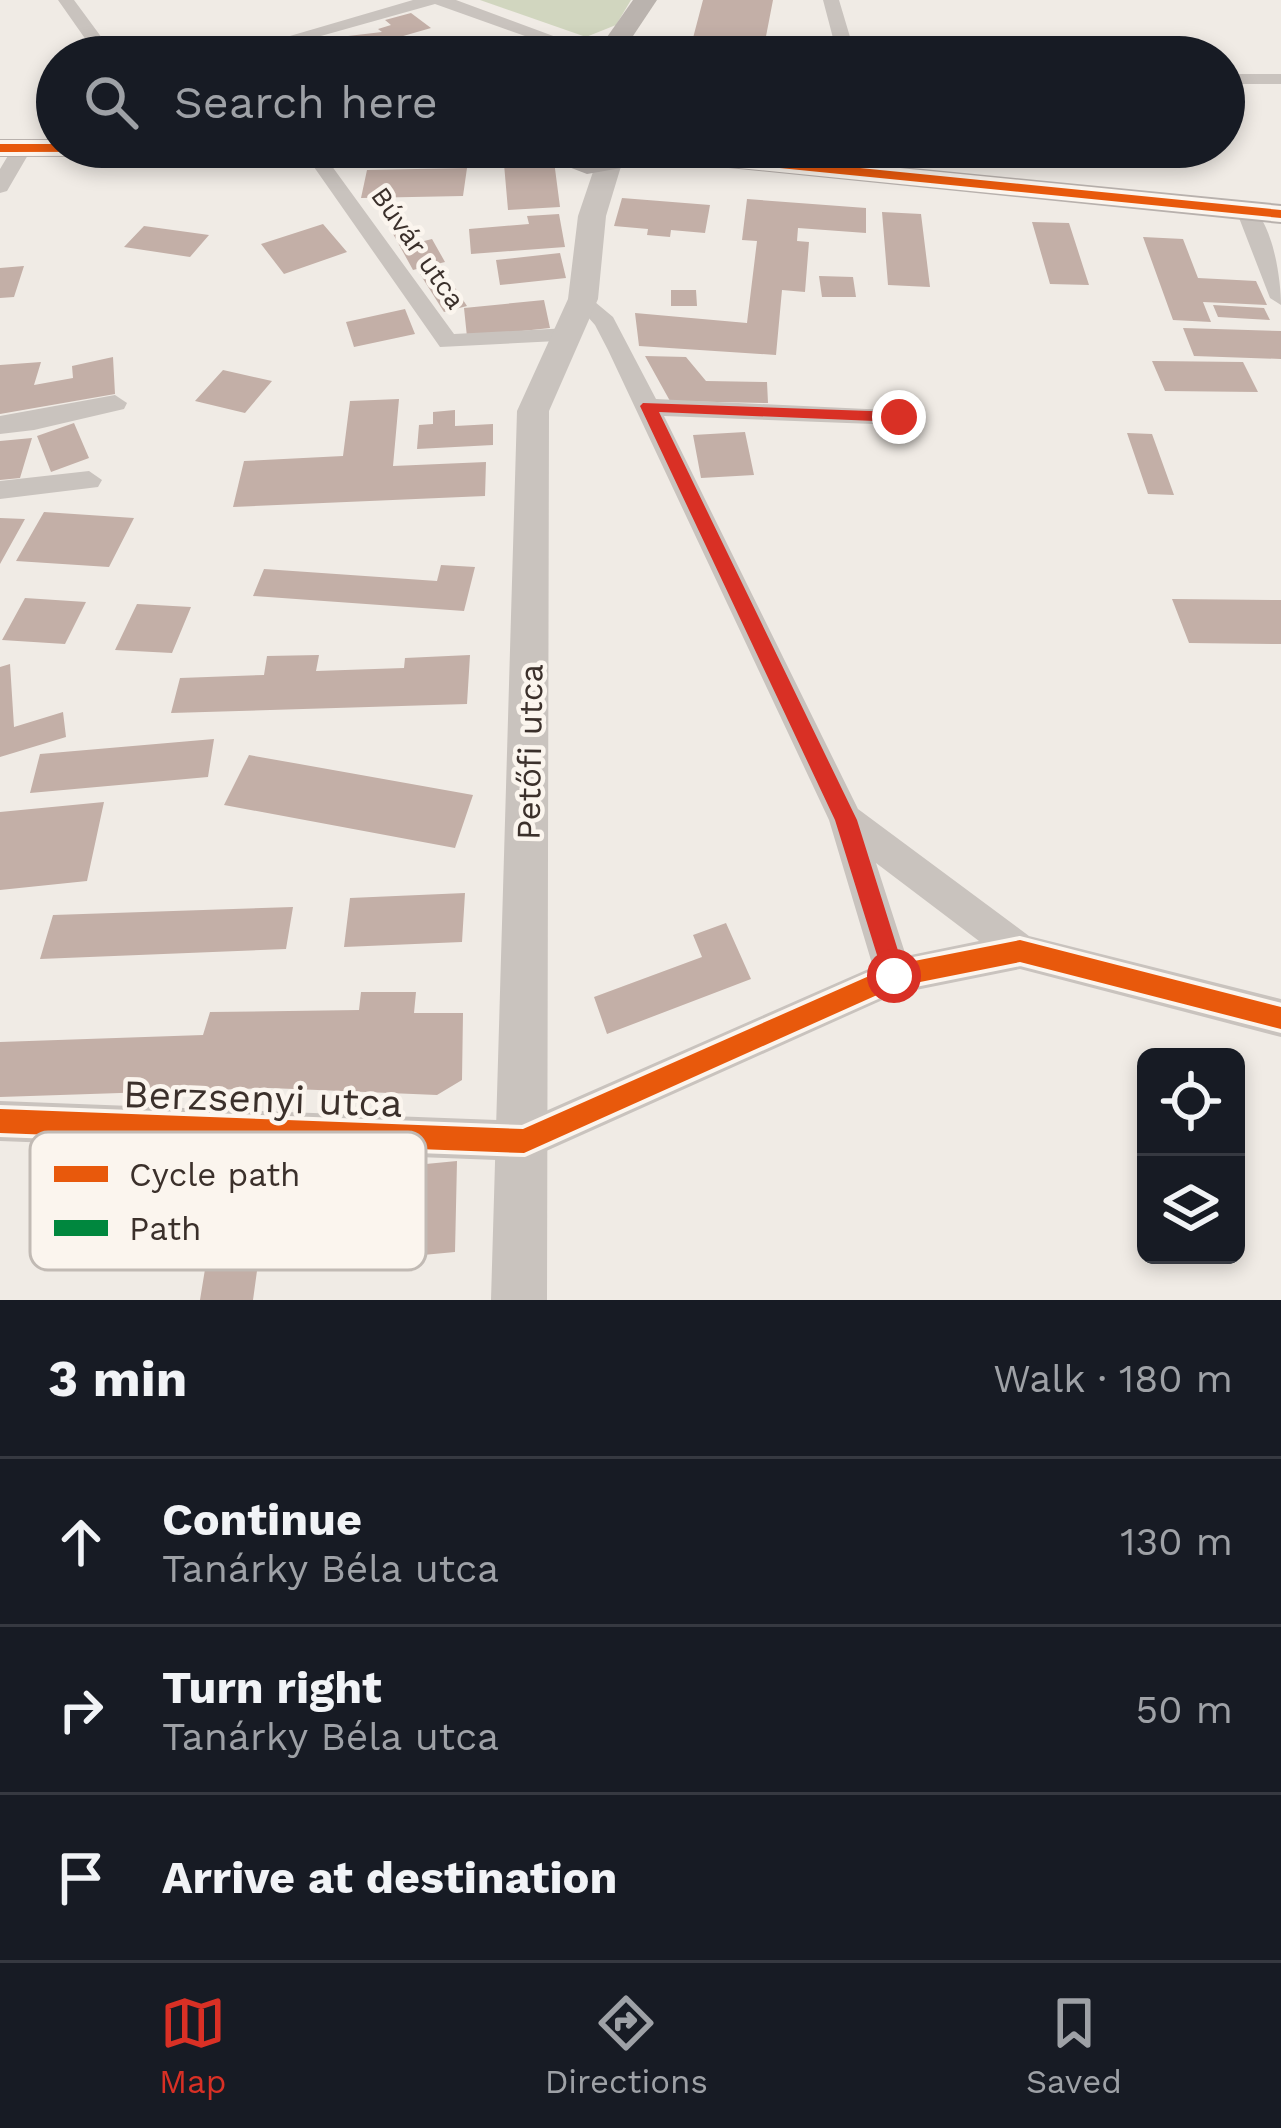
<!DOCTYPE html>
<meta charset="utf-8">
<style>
body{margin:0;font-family:"Work Sans",sans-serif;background:#20242c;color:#f1f3f6}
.controls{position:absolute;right:36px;bottom:36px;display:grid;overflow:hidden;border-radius:18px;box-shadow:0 6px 18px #0003}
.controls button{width:108px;height:108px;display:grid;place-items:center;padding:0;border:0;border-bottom:3px solid #363941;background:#171b24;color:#f1f3f6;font:60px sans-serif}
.stop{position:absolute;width:36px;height:36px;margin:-27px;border:9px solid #d93025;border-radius:50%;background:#fff}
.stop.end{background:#d93025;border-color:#fff;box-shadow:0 3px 12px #0008}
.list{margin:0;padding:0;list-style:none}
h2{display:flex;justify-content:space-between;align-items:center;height:156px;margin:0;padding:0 48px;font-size:51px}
h2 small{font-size:39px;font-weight:400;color:#9ea1a6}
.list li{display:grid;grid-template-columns:78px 1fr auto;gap:36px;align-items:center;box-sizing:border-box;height:168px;padding:0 48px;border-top:3px solid #363941}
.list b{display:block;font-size:45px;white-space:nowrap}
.list p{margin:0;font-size:39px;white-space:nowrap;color:#9ea1a6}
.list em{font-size:39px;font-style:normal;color:#9ea1a6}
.icon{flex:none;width:66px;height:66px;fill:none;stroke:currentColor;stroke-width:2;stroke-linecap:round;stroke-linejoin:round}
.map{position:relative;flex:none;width:1281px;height:1300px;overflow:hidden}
.search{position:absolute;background:#171b24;box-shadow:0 6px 18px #0003;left:36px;right:36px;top:36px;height:132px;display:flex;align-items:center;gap:30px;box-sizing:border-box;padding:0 42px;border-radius:66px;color:#9ea1a6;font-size:45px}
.sheet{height:660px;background:#171b24}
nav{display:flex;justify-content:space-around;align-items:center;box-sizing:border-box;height:168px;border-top:3px solid #363941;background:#171b24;font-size:33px;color:#9ea1a6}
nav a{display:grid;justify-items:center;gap:6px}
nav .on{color:#d93025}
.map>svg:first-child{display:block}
</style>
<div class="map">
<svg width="1281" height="1300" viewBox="0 0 1281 1300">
<rect width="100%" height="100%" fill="#f0ebe5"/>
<path fill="#d1d6bf" d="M480 0H631L616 25 586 37Z"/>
<path fill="#c3afa7" d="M703 0H773L762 57H688Z
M411 13 431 28 351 51 344 45 355 42 348 36 382 32 378 29 391 25 385 20Z
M424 40 438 51 455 53 453 57H401L391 49Z
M554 161 560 207 508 210 504 164Z
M467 168 463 196 361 198 367 170Z
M622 198 710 205 705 233 671 230 670 237 647 235 648 229 614 226Z
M747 199 866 208V233L798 228 797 241 809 242 805 292 782 290 776 355 639 346 635 313 747 323 757 241 742 240Z
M882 212 921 214 930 287 888 285Z
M559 214 565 247 471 254 469 229 529 224 527 216Z
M1032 222 1069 223 1089 285 1050 284Z
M323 224 347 252 284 274 261 244Z
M144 226 209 235 190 257 124 247Z
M412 227 420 242 432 239 445 262 413 270 392 232Z
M1143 237 1183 239 1198 278 1256 281 1267 305 1203 302 1211 322 1173 320Z
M560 253 566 278 500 285 496 260Z
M24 266 14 297 0 298V268Z
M442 268 467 306 444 312 420 274Z
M819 276 853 277 856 297H822Z
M671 290H696L697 306H671Z
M544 300 550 328 467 337 464 308Z
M1213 305 1264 308 1270 320 1218 317Z
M405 309 415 334 354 347 346 322Z
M1183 328 1281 331V359L1194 356Z
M645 356 686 357 706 381 767 382 768 403 670 401Z
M113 357 115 394 0 414V365L41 362 34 385 73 378 72 366Z
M1152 361 1243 362 1258 392 1165 391Z
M223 370 272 381 245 413 195 401Z
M399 399 393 466 486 462 485 496 233 507 244 461 343 456 350 401Z
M455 410V426L493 424V445L417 449 419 425 433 424V412Z
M74 423 89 458 51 472 37 436Z
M745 432 754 475 701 478 693 435Z
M1127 433 1152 434 1174 495 1148 494Z
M32 438 20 478 0 480V441Z
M44 512 134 518 109 567 16 561Z
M0 518 25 519 0 564Z
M441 565 475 567 464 611 253 596 264 569 437 581Z
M25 598 86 602 65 644 2 640Z
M1172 599 1281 600V644L1189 643Z
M137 604 191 607 172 653 115 650Z
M319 655 316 671 404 668 405 658 470 655 467 704 171 713 180 678 264 675 267 656Z
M10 664 14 727 63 712 66 737 0 757V667Z
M214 739 208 777 30 793 40 754Z
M249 755 473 795 455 848 224 805Z
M104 802 87 881 0 890V812Z
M465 893 462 942 344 947 350 898Z
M293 907 286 949 40 959 53 915Z
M726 923 751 979 607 1034 594 997 702 957 693 935Z
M361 992H416L414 1013H463L462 1080 437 1095 270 1088 0 1097V1042L203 1035 210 1012 359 1010Z
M457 1161 455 1252 380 1259 384 1168Z
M283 1184 274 1248 260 1249 253 1300H200L218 1189Z"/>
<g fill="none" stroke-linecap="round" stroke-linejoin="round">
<path fill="#c9c3be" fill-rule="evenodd" d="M58 0H74L116 57H98Z
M413 0H456L610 57H584L435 4 246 57H218Z
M823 0H839L856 57H838Z
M1224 74H1281V84H1224Z
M15 144 32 148 7 191 0 193V169Z
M300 147H318L454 334 569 328 581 335 577 340 440 347Z
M1246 204C1272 215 1281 278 1281 305L1270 298 1236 210Z
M583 292 613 317 656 399 908 411 912 417 908 423 899 425 664 416 858 809 1029 936 1281 999V1037L1020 969 896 994 524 1161 0 1141V1101L523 1121 873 967 829 820 608 350 595 325 572 299ZM876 863 979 941 906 956Z
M115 395 127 403 124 409 34 430 0 434V416Z
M89 471 102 480 98 487 0 499V481Z"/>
<path fill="#c9c3be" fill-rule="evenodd" d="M609 155 622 163 606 216 598 299 549 411 547 1300H491L517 411 568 299 578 216 596 163Z"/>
<path fill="#bab3ae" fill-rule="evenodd" d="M633 0H657L619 57H593Z"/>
<path fill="#b8b1ad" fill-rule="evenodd" d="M0 139H57V147H451L435 156 0 157Z
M474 147H579L597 155 615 147 729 150 1281 204V224L729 168 627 167 587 174 561 164 490 156Z"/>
<path stroke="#00873e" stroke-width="9" stroke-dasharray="18 9" stroke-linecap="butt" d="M538 57 554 43"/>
<g stroke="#fbf5ee" stroke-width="8">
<path id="cycleway" d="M0 144H57V147H441L435 151 0 152Z
M620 155H729L1281 210V218L729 163 624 162 620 161Z
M1020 940 1281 1007V1029L1020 962 895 987 524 1153 0 1133V1109L523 1129 894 965Z"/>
</g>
<use href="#cycleway" fill="#e8590c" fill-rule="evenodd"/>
</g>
<path fill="#d93025" d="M643 403 899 412 907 417 899 422 659 412 857 820 906 976 902 984H886L835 820 640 406Z"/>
<g text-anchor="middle" stroke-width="9" stroke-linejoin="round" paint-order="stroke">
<g font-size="27" fill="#3b302b" stroke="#fbf5ee">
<text transform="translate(418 248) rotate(55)" y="9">Búvár utca</text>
</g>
<g font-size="33" fill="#3b302b" stroke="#fbf5ee">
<text transform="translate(529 752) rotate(-89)" y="12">Petőfi utca</text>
</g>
<g font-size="39" fill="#3b302b" stroke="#fbf5ee">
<text transform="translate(263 1098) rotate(2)" y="14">Berzsenyi utca</text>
</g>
</g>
<rect x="30" y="1132" width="396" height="138" rx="18" fill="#fbf5ee" stroke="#c1bab4" stroke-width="3"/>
<rect x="54" y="1166" width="54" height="16" fill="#e8590c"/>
<rect x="54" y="1220" width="54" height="16" fill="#00873e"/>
<g font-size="33" fill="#3b302b">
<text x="129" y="1186">Cycle path</text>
<text x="129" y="1240">Path</text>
</g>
</svg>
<div class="controls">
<button><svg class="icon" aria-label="locate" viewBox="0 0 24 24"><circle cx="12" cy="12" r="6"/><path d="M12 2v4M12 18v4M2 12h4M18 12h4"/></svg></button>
<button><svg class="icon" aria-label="layers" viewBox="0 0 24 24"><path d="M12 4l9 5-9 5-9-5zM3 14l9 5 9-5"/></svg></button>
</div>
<div class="stop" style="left:894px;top:976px"></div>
<div class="stop end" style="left:899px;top:417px"></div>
<div class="search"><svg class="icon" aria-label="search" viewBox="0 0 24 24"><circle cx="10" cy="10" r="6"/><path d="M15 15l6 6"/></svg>Search here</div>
</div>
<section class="sheet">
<h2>3 min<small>Walk · 180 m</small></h2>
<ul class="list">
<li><svg class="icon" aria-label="ahead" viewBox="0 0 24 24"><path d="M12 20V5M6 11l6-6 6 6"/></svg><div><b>Continue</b><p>Tanárky Béla utca</p></div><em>130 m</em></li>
<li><svg class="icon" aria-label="right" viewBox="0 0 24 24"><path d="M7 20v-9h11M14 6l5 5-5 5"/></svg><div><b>Turn right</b><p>Tanárky Béla utca</p></div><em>50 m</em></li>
<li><svg class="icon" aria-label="arrive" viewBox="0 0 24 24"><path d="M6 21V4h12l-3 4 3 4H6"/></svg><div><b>Arrive at destination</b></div></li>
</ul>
</section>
<nav>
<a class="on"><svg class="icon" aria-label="map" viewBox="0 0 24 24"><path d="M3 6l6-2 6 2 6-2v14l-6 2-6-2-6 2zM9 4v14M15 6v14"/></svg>Map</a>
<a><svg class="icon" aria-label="directions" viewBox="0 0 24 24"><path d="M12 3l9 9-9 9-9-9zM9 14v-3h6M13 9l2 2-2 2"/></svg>Directions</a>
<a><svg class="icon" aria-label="saved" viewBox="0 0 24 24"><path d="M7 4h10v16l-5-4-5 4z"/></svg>Saved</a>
</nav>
